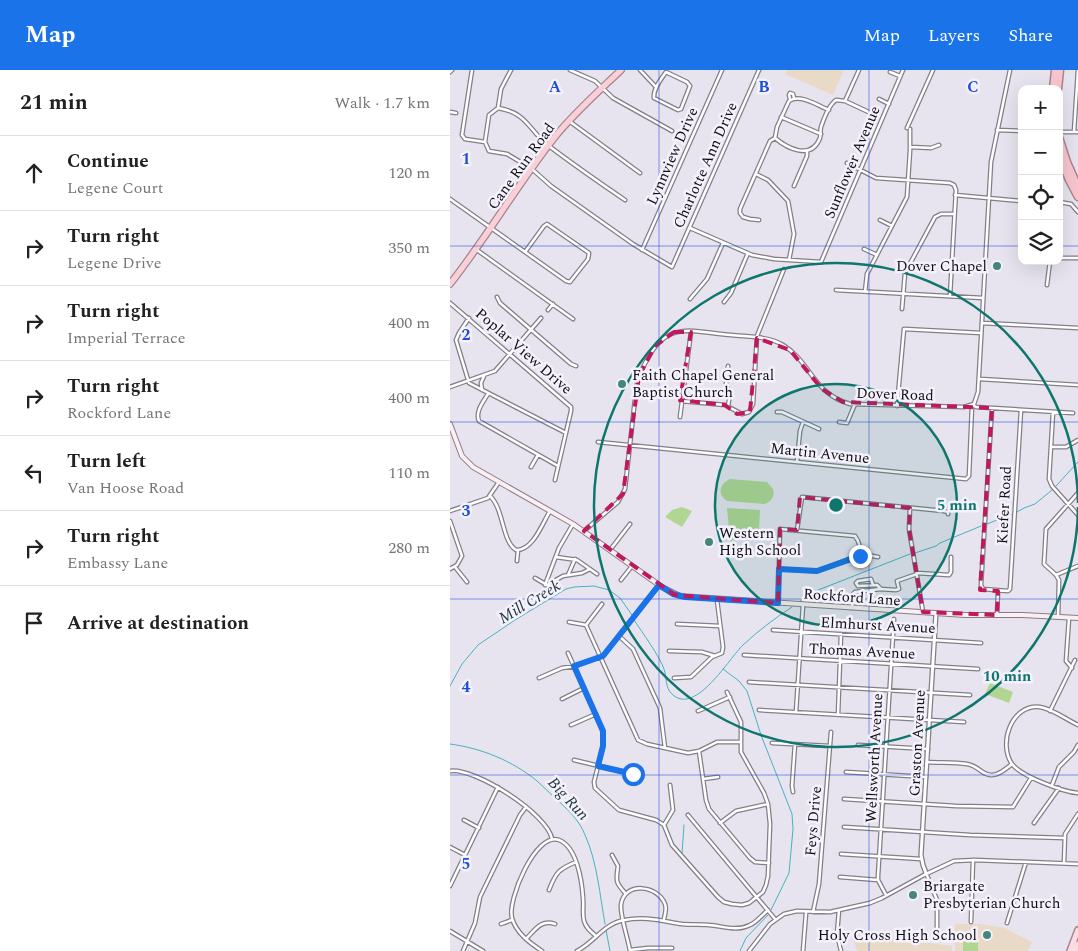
<!DOCTYPE html>
<meta charset="utf-8">
<style>
body{margin:0;font-family:Spectral,serif;background:#f2f2f2;color:#222}
.controls{position:absolute;right:15px;top:15px;display:grid;overflow:hidden;border-radius:10px;box-shadow:0 5px 20px #0002}
.controls button{width:45px;height:45px;display:grid;place-items:center;padding:0;border:0;border-bottom:1px solid #e0e0e0;background:#fff;color:#222;font:25px sans-serif}
.stop{position:absolute;width:15px;height:15px;margin:-11px;border:4px solid #1a73e8;border-radius:50%;background:#fff}
.stop.end{background:#1a73e8;border-color:#fff;box-shadow:0 1px 5px #0008}
.list{margin:0;padding:0;list-style:none}
h2{display:flex;justify-content:space-between;align-items:center;height:65px;margin:0;padding:0 20px;font-size:21px}
h2 small{font-size:16px;font-weight:400;color:#767676}
.list li{display:grid;grid-template-columns:32px 1fr auto;gap:15px;align-items:center;box-sizing:border-box;height:75px;padding:0 20px;border-top:1px solid #e0e0e0}
.list b{display:block;font-size:19px;white-space:nowrap}
.list p{margin:0;font-size:16px;white-space:nowrap;color:#767676}
.list em{font-size:16px;font-style:normal;color:#767676}
.icon{flex:none;width:28px;height:28px;fill:none;stroke:currentColor;stroke-width:2;stroke-linecap:round;stroke-linejoin:round}
.map{position:relative;flex:none;width:628px;height:881px;overflow:hidden}
header{display:flex;align-items:center;gap:30px;box-sizing:border-box;height:70px;padding:0 25px;background:#1a73e8;color:#fff}
header strong{font-size:24px}
nav{display:flex;gap:28px;margin-inline-start:auto;font-size:18px}
main{display:flex}
aside{flex:1;background:#fff}
.map>svg:first-child{display:block}
</style>
<header>
<strong>Map</strong>
<nav><a>Map</a><a>Layers</a><a>Share</a></nav>
</header>
<main>
<aside>
<h2>21 min<small>Walk · 1.7 km</small></h2>
<ul class="list">
<li><svg class="icon" aria-label="ahead" viewBox="0 0 24 24"><path d="M12 20V5M6 11l6-6 6 6"/></svg><div><b>Continue</b><p>Legene Court</p></div><em>120 m</em></li>
<li><svg class="icon" aria-label="right" viewBox="0 0 24 24"><path d="M7 20v-9h11M14 6l5 5-5 5"/></svg><div><b>Turn right</b><p>Legene Drive</p></div><em>350 m</em></li>
<li><svg class="icon" aria-label="right" viewBox="0 0 24 24"><path d="M7 20v-9h11M14 6l5 5-5 5"/></svg><div><b>Turn right</b><p>Imperial Terrace</p></div><em>400 m</em></li>
<li><svg class="icon" aria-label="right" viewBox="0 0 24 24"><path d="M7 20v-9h11M14 6l5 5-5 5"/></svg><div><b>Turn right</b><p>Rockford Lane</p></div><em>400 m</em></li>
<li><svg class="icon" aria-label="left" viewBox="0 0 24 24"><path d="M17 20v-9H6M10 6l-5 5 5 5"/></svg><div><b>Turn left</b><p>Van Hoose Road</p></div><em>110 m</em></li>
<li><svg class="icon" aria-label="right" viewBox="0 0 24 24"><path d="M7 20v-9h11M14 6l5 5-5 5"/></svg><div><b>Turn right</b><p>Embassy Lane</p></div><em>280 m</em></li>
<li><svg class="icon" aria-label="arrive" viewBox="0 0 24 24"><path d="M6 21V4h12l-3 4 3 4H6"/></svg><div><b>Arrive at destination</b></div></li>
</ul>
</aside>
<div class="map">
<svg width="628" height="881" viewBox="0 0 628 881">
<rect width="100%" height="100%" fill="#e7e4ef"/>
<path fill="#e8dac7" d="M337 0H394L383 25 335 4Z
M505 854H530L555 858 582 872 578 881H505Z
M401 862 502 876V881H407Z"/>
<path fill="#b1d691" d="M280 409 317 412 323 419C325 427 321 432 314 434L277 431C267 425 269 414 280 409Z
M232 437 242 441 232 457 215 447 222 440Z
M277 438 310 440 309 461C300 468 290 467 280 471Z
M540 613 563 622 559 633 535 624Z
M513 871H528V881H513Z"/>
<g fill="none" stroke-linecap="round" stroke-linejoin="round">
<path stroke="#46b2c1" stroke-width="1" d="M606 416 628 392
M567 442 574 438 585 434 602 420
M537 454 562 444
M465 483 486 476 490 473 531 456
M350 531 363 522 460 484
M184 550C192 562 210 587 214 599 217 608 215 618 222 624 245 647 280 587 293 575 308 561 325 548 342 537
M273 599 289 611 297 621 311 665 342 744 343 759 339 803 321 840
M0 616 12 594 28 575 65 550 116 519 124 517 144 516 159 520 170 528 182 545
M0 674C31 678 63 691 87 711 93 716 98 722 104 727 116 738 129 749 135 765 147 791 150 826 155 854
M241 750 250 761
M264 778 272 788
M232 783 234 755
M296 816 304 827
M156 860 160 881
M290 881 296 868 318 845"/>
<g stroke="#827f89" stroke-width="5">
<path id="minor" d="M22 0 12 65 15 69 35 72
M120 0 145 11 163 28 222 61
M190 0 206 17
M0 2 2 0
M216 2 237 12 240 16 231 39 228 40 204 28C203 19 211 9 216 2Z
M440 2 450 6
M340 29 339 25 340 23 343 24 344 28
M429 29 439 34
M395 31 409 0
M48 38C78 43 78 60 99 76 124 95 150 113 175 130
M0 42 6 43
M331 47 371 64
M119 51 190 103
M457 58 483 0
M547 60 572 61
M609 62H628
M624 62 628 0
M325 68C337 78 361 91 370 68 371 65 370 61 371 57 374 48 379 35 386 30L395 31 425 45
M325 68 327 57 339 31C350 23 368 36 379 40
M35 72 39 81 57 84 82 99 101 116 183 174 222 197 309 0
M35 72 39 45 48 38 51 19 61 0
M461 77 481 78 489 75
M397 93 426 108 500 113 504 115 506 120 500 226
M306 104 318 110 338 131 344 164 339 190
M344 116 357 86V81
M505 125 572 131
M0 129 75 182
M609 132 621 134 628 142
M309 150 300 149 293 147 290 143V139L320 71 325 68
M430 150 442 156
M97 154 139 183 138 189 120 212 116 211 75 182 94 156Z
M240 158 302 185 324 189 371 192 453 0
M414 179 427 185
M27 180 123 249
M192 180 272 0
M609 188H628
M597 215 600 191
M386 220 533 228
M415 222 417 204 457 127 460 81V59
M47 227 50 233 121 294 126 296
M240 229 257 209 273 173
M274 232 281 223 298 183
M0 233 121 337V341L105 410
M452 239 455 203 485 147 491 144H504
M98 240 103 234
M19 248 9 263 6 270 19 313 116 363
M532 253 628 258
M278 296 276 313 280 325 278 336
M530 309 628 315
M0 317 45 301 91 248
M32 320 31 313 34 306
M38 324C33 332 25 342 29 351L108 396
M231 331 275 335 292 344 299 342 303 334 307 266 334 199
M523 335 526 337 623 343
M447 336 454 259 531 263
M542 338 531 515 533 519 558 521 560 519 571 340
M327 342H332L369 359
M603 342 599 409 602 416 628 445
M230 347 241 262
M389 352 397 353 405 334
M148 372 516 409 519 406 522 336
M601 377H616L628 370
M347 392 350 361 353 352
M81 397 88 385
M40 426C54 439 52 472 66 480 83 481 93 452 100 441
M460 438 459 459 473 542
M0 441 38 428 49 412
M0 451 12 486 7 495 0 499
M347 460 352 427 494 441 498 442V444
M134 461 168 432 175 419 186 320C187 308 192 298 198 288 218 250 244 262 281 265 298 267 318 266 333 275 361 292 363 324 400 334L514 337 524 334 528 322 541 92 560 0
M160 480 180 454
M106 487 127 490 147 504
M67 491 68 480
M5 497 17 512
M329 499 367 501 412 484 428 487
M467 503 499 505 501 502V487
M118 505 125 489
M606 505 628 496
M85 508 97 515 113 506 132 503 140 499
M171 510 182 496
M95 515 109 478 123 454
M423 515 421 509 408 511 406 513 408 516 427 515 431 519 446 520 449 519 447 511 467 504
M328 533 330 459 405 466 408 471 412 484
M152 534 136 555 188 670 197 674 238 683 249 681 267 672H291
M402 538 403 524 405 522 431 519
M547 544 548 521
M608 547 609 510 606 505 594 494 596 459 628 423
M619 548 616 591 622 598
M119 552 136 555
M227 554 270 556
M323 560 531 573
M169 566 183 579 210 638 215 678
M219 581 252 582 265 586
M118 583 153 661V676L144 712 145 718 169 740 206 750 214 755 222 775 268 827 274 832 282 834 292 835 299 833 313 822 316 815 318 806 320 754 318 734 314 723 291 682V652L277 622
M294 585 528 599
M89 608 112 598 126 596 153 586 209 515
M224 608 241 607 262 587 272 583 273 577 267 530
M299 612 520 625
M112 629 134 618
M309 640 514 652
M248 641 280 627
M600 641 625 590
M346 642 353 535
M388 645 391 564
M121 655 146 644
M628 655C617 650 603 639 590 637 561 634 548 674 562 694 571 706 613 722 628 723
M322 673 380 676
M408 675 478 679
M249 681 256 730 259 739 300 788 305 792 319 793
M124 690 183 704
M477 692C490 693 504 692 517 694 523 695 526 697 531 701 543 710 552 702 562 694
M0 701C24 697 98 744 102 769
M396 702 476 707
M253 709 268 707
M602 715 609 697 624 682 628 675
M343 722 342 716 345 674
M394 729 506 736 563 737 581 708
M238 745 325 849
M14 750 29 758
M270 753 286 741 318 734
M584 753 609 718
M214 755 223 740 220 715
M394 757 520 765 615 768
M0 777 15 785
M391 784 471 789
M162 785 168 796C166 811 165 812 176 824
M614 793 615 764 628 744
M476 803 487 830V858
M390 807 428 810
M0 816 48 717
M99 820C106 802 109 799 126 792
M436 825 428 810V806L444 549
M389 840 387 864 391 881
M363 842 369 814 381 662
M521 852 523 790
M557 853 576 792
M51 854 62 850
M0 861 33 881
M76 869C85 860 91 849 105 854
M180 880 198 878H222
M13 881 25 853 30 827 70 745 76 737
M92 881C80 873 66 863 62 848 57 830 86 761 109 770 127 777 132 811 133 828 134 836 132 844 134 851 136 858 141 862 146 866
M127 881C145 872 154 853 175 850 195 846 212 851 232 854 241 855 250 854 259 855 273 856 286 862 300 855 307 852 312 845 318 840
M180 881C178 868 170 846 171 835 174 811 208 815 215 834 217 839 215 844 214 849
M299 881 320 854 334 844 347 841 380 842 420 833 432 828 474 805 504 791 525 790 628 794
M353 881 356 843"/>
</g>
<g stroke="#827f89" stroke-width="5.5">
<path id="tertiary" d="M476 803 473 795 471 785 486 543"/>
</g>
<g stroke="#827f89" stroke-width="6">
<path id="secondary" d="M0 354 12 386 23 397 123 454 212 517 230 526 515 545H573L628 548"/>
</g>
<g stroke="#a7858d" stroke-width="8">
<path id="primary" d="M620 881 628 860
M625 881 628 874"/>
</g>
<g stroke="#a7858d" stroke-width="8">
<path id="trunk" d="M0 214C37 167 67 115 104 68 124 43 148 22 171 0"/>
</g>
<g stroke="#a7858d" stroke-width="9">
<path id="motorway" d="M603 19 605 0
M608 19 610 0
M609 67 617 92 628 117
M609 85 619 110 628 127"/>
</g>
<use href="#minor" stroke="#fff" stroke-width="2.5"/>
<use href="#tertiary" stroke="#fff" stroke-width="3"/>
<use href="#secondary" stroke="#fdeef1" stroke-width="4"/>
<use href="#primary" stroke="#fbdce2" stroke-width="5"/>
<use href="#trunk" stroke="#fad0d8" stroke-width="5.5"/>
<use href="#motorway" stroke="#f8c5cf" stroke-width="6"/>
</g>
<g fill="none" stroke-linecap="round" stroke-linejoin="round">
<path stroke="#1a73e8" stroke-width="6" d="M183 704 148 696 153 676V661L124 596 153 586 209 515 223 524 235 527 328 533 329 499 367 501 410 486"/>
</g>
<path fill="none" stroke="#c2185b" stroke-width="4" stroke-dasharray="10 6" stroke-linejoin="round" d="M224 262H241L230 330 275 335 287 344 300 342 307 268 340 280 372 319 393 332 542 338 530 520 548 521 547 545 473 542 459 459 460 438 350 427 347 460 330 459 328 533 225 525 134 461 173 424 189 306 205 276Z"/>
<path fill="none" stroke="#1d4ed8" stroke-width="1" stroke-opacity="0.55" d="M209 0V881M419 0V881M0 176H572M609 176H628M0 352H628M0 529H628M0 705H628"/>
<circle cx="386" cy="435" r="121" fill="#0f766e" fill-opacity=".12"/>
<g fill="none" stroke="#0f766e" stroke-width="2.5">
<circle cx="386" cy="435" r="121"/>
<path d="M628 437A242 242 0 1 1 628 433"/>
</g>
<g fill="#448779" stroke="#f4f1fc" stroke-width="2">
<circle cx="547" cy="196" r="5"/>
<circle cx="172" cy="314" r="5"/>
<circle cx="259" cy="472" r="5"/>
<circle cx="463" cy="825" r="5"/>
<circle cx="537" cy="865" r="5"/>
</g>
<g text-anchor="middle" stroke-width="5" stroke-linejoin="round" paint-order="stroke">
<g font-size="15" fill="#100f13" stroke="#f4f1fc">
<text transform="translate(222 86) rotate(-66)" y="5">Lynnview Drive</text>
<text transform="translate(402 92) rotate(-67)" y="5">Sunflower Avenue</text>
<text transform="translate(255 95) rotate(-66)" y="5">Charlotte Ann Drive</text>
<text transform="translate(71 96) rotate(-54)" y="5">Cane Run Road</text>
<text transform="translate(74 281) rotate(41)" y="5">Poplar View Drive</text>
<text transform="translate(445 324) rotate(2)" y="5">Dover Road</text>
<text transform="translate(370 383) rotate(6)" y="5">Martin Avenue</text>
<text transform="translate(554 435) rotate(-87)" y="5">Kiefer Road</text>
<text transform="translate(402 527) rotate(4)" y="5">Rockford Lane</text>
<text transform="translate(428 555) rotate(3)" y="5">Elmhurst Avenue</text>
<text transform="translate(412 581) rotate(3)" y="5">Thomas Avenue</text>
<text transform="translate(467 673) rotate(-87)" y="5">Graston Avenue</text>
<text transform="translate(424 688) rotate(-87)" y="5">Wellsworth Avenue</text>
<text transform="translate(363 751) rotate(-85)" y="5">Feys Drive</text>
</g>
<g font-size="15" fill="#100f13" stroke="#f4f1fc" text-anchor="start">
<text x="537" y="201" text-anchor="end">Dover Chapel</text>
<text x="182" y="310">Faith Chapel General<tspan x="182" dy="17">Baptist Church</tspan></text>
<text x="269" y="468">Western<tspan x="269" dy="17">High School</tspan></text>
<text x="473" y="821">Briargate<tspan x="473" dy="17">Presbyterian Church</tspan></text>
<text x="527" y="870" text-anchor="end">Holy Cross High School</text>
</g>
<g font-size="16" font-style="italic" fill="#20383c" stroke="#f4f1fc">
<text transform="translate(79 531) rotate(-31)" y="6">Mill Creek</text>
<text transform="translate(119 728) rotate(47)" y="6">Big Run</text>
</g>
</g>
<g font-size="16" text-anchor="middle" font-weight="bold" fill="#1d4ed8" stroke="#f4f1fc" stroke-width="5" stroke-linejoin="round" paint-order="stroke">
<text x="105" y="22">A</text>
<text x="314" y="22">B</text>
<text x="523" y="22">C</text>
<text x="16" y="94">1</text>
<text x="16" y="270">2</text>
<text x="16" y="446">3</text>
<text x="16" y="622">4</text>
<text x="16" y="799">5</text>
</g>
<circle cx="386" cy="435" r="8" fill="#0f766e" stroke="#f4f1fc" stroke-width="2.5"/>
<g font-size="15" text-anchor="middle" font-weight="bold" fill="#0f766e" stroke="#f4f1fc" stroke-width="5" stroke-linejoin="round" paint-order="stroke">
<text x="507" y="440">5 min</text>
<text x="557" y="611">10 min</text>
</g>
</svg>
<div class="controls">
<button>+</button>
<button>−</button>
<button><svg class="icon" aria-label="locate" viewBox="0 0 24 24"><circle cx="12" cy="12" r="6"/><path d="M12 2v4M12 18v4M2 12h4M18 12h4"/></svg></button>
<button><svg class="icon" aria-label="layers" viewBox="0 0 24 24"><path d="M12 4l9 5-9 5-9-5zM3 14l9 5 9-5"/></svg></button>
</div>
<div class="stop" style="left:183px;top:704px"></div>
<div class="stop end" style="left:410px;top:486px"></div>
</div>
</main>
